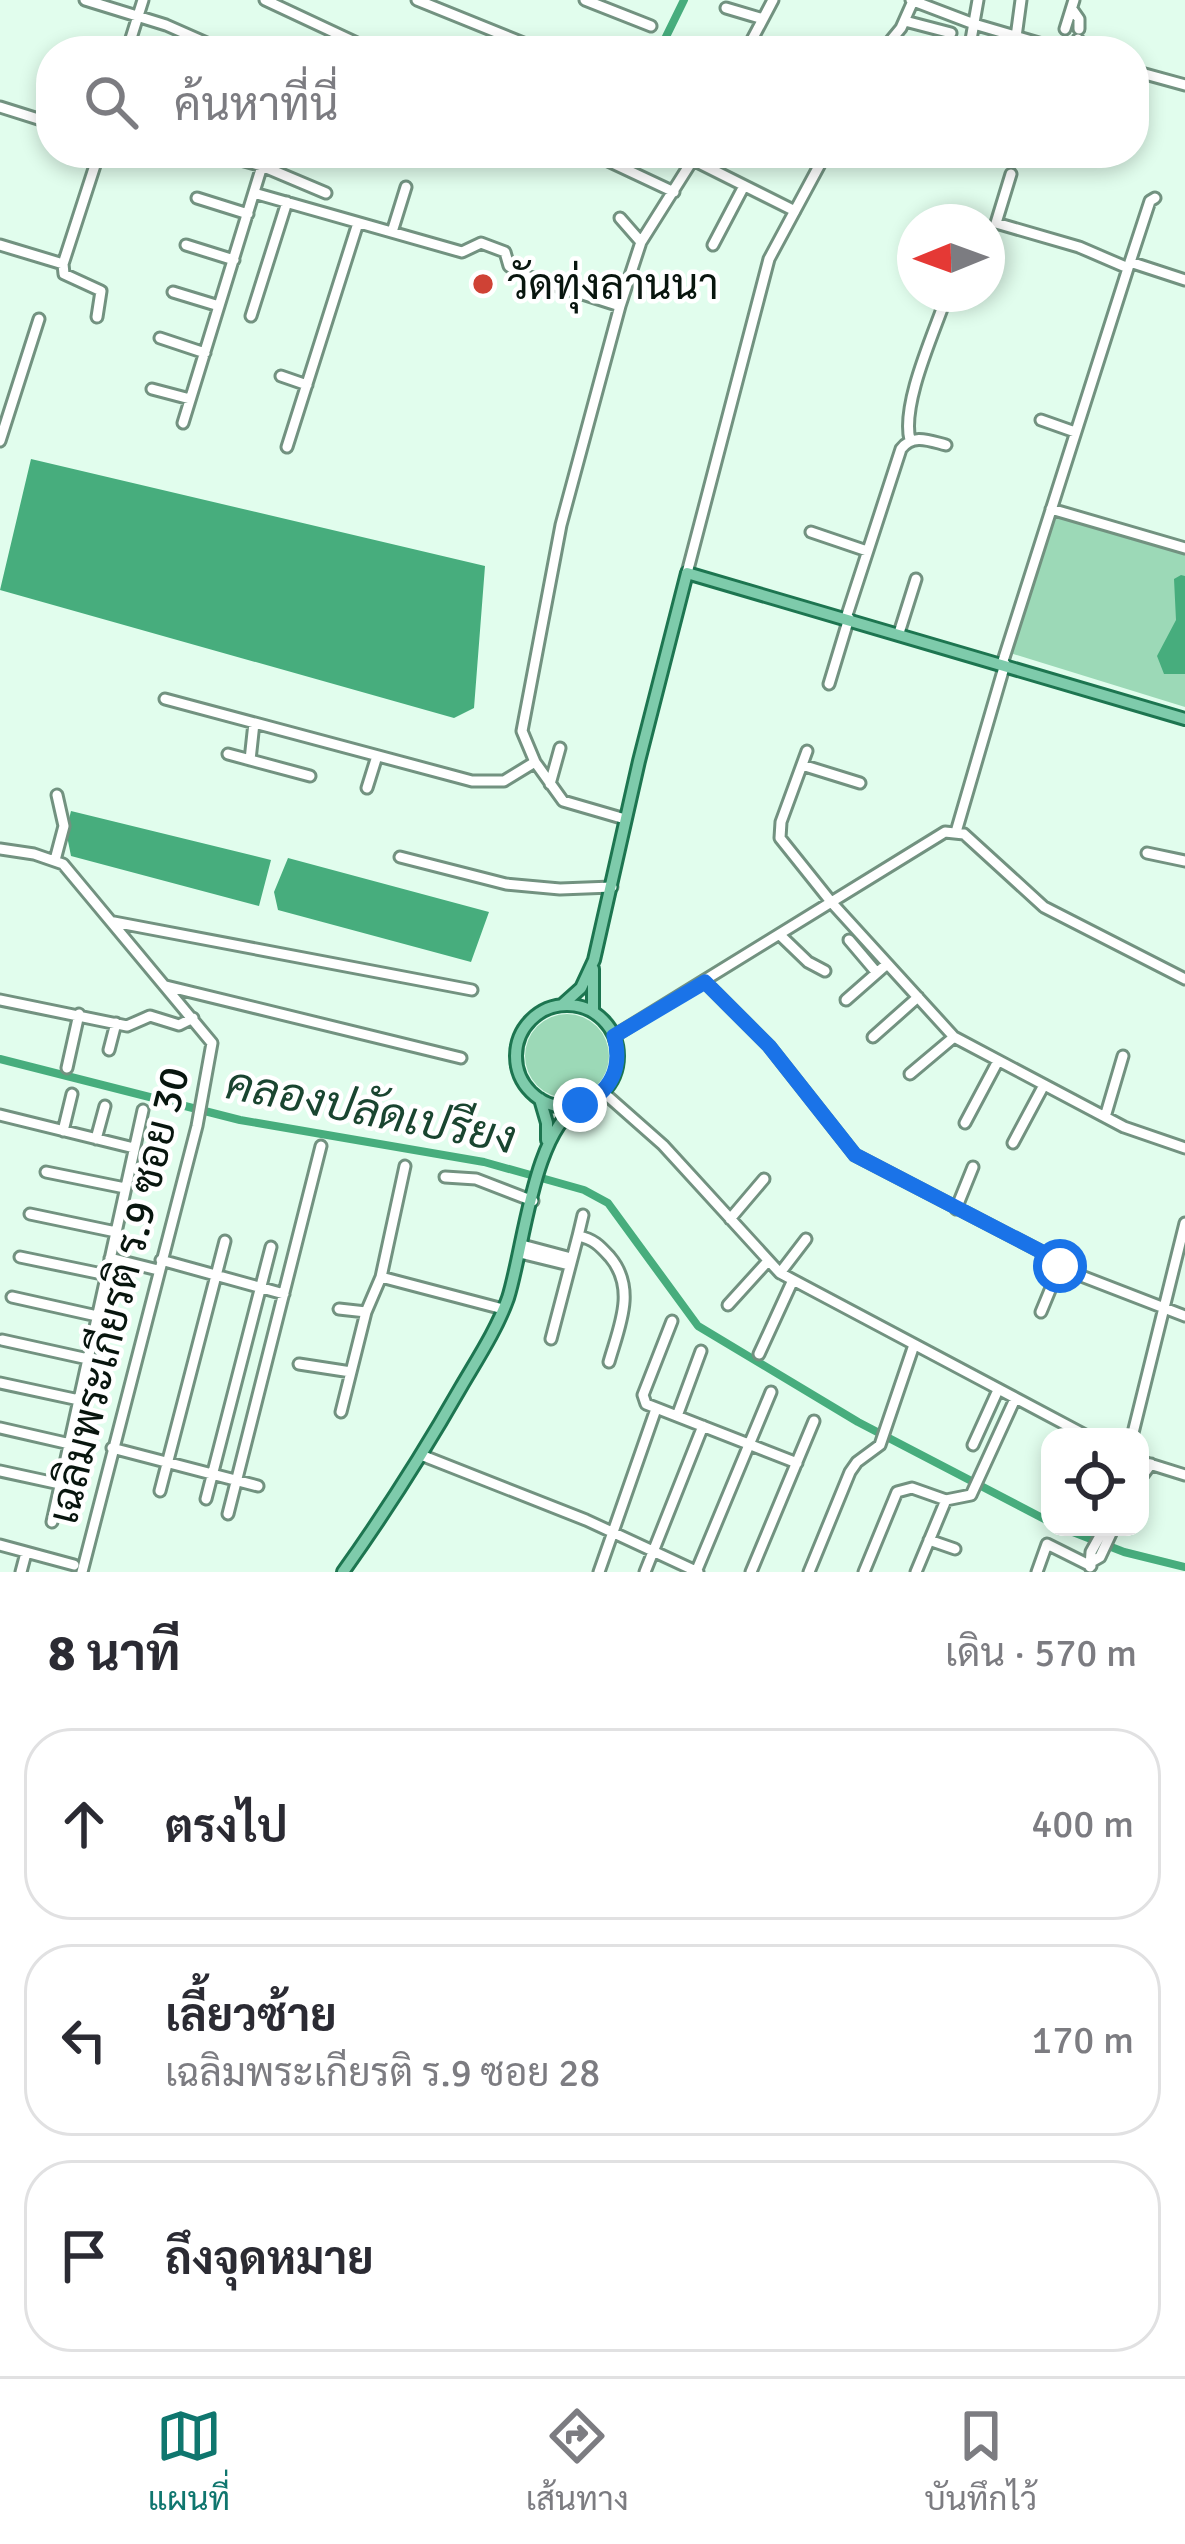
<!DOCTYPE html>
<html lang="th">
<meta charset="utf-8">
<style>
body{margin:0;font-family:Signika,Sarabun,sans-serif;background:#f7f7f7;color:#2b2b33}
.controls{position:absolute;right:36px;bottom:36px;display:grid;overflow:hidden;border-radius:24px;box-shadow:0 6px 18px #0003}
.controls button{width:108px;height:108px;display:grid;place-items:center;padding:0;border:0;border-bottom:3px solid #e1e1e2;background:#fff;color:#2b2b33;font:60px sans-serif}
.compass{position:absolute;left:897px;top:204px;width:108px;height:108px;border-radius:50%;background:#fff;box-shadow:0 6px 18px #0003;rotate:269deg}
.stop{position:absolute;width:36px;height:36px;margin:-27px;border:9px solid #1a73e8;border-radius:50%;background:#fff}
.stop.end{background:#1a73e8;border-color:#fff;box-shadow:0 3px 12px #0008}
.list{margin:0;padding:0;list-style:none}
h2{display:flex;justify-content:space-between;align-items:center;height:156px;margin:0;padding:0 48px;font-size:51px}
h2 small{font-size:39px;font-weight:400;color:#7c7c81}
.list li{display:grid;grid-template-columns:78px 1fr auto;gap:36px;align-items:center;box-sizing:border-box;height:192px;margin:0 24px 24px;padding:0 24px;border:3px solid #e1e1e2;border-radius:48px}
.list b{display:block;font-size:45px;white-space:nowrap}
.list p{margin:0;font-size:39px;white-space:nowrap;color:#7c7c81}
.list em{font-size:39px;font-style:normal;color:#7c7c81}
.icon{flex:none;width:66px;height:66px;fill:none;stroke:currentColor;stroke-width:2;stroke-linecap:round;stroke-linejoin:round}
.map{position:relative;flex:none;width:1185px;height:1572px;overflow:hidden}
.search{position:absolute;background:#fff;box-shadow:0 6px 18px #0003;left:36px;right:36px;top:36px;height:132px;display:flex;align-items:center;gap:30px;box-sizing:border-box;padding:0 42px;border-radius:48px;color:#7c7c81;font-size:45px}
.sheet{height:804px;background:#fff}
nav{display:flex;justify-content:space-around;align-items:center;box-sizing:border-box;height:168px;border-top:3px solid #e1e1e2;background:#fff;font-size:33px;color:#7c7c81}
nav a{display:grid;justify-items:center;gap:6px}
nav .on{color:#0f766e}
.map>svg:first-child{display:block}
</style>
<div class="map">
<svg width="1185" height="1572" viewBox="0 0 1185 1572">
<rect width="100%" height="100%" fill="#e1fded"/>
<path fill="#9cd9b7" d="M1051 512 1185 553V707L1007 652Z
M525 1056a42 42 0 1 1 84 0a42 42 0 1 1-84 0Z"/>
<path fill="#47ad7d" d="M31 459 485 566 474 708 454 718 0 590Z
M1181 575 1185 576V674H1164L1157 656 1176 620 1174 579Z
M71 811 271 860 259 906 71 856 66 831Z
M288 858 489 912 471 962 278 910 274 892Z"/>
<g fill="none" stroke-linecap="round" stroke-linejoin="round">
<path stroke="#47ad7d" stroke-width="8" d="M659 51 684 0
M0 1059 240 1120 484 1162 584 1190 608 1203 698 1326 858 1422 1050 1522
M1060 1527 1124 1552 1185 1567"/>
<g stroke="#729280" stroke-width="15">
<path id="minor" d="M85 0 166 25 225 51
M265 0 374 51
M417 0 543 51
M585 0 651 26
M911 0 974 24 1066 51
M726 8 763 19
M1072 9 1079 19V29
M905 21 951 33
M1065 29 1074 0
M1016 37 1021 0
M127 51 143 0
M746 51 773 0
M882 51 901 28 913 1
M969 51 978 0
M1075 51 1078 39
M1134 71 1185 85
M0 107 51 123
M215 153 262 166 326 193
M591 153 674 192
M693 160 795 211
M1011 174 996 223 1079 247 1128 268
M254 193 462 252 481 243 505 252 509 266 520 274 620 306
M197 198 248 214
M620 218 641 242
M392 232 406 187
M0 245 63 264 99 153
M186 245 234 260
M713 245 744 186
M1130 262 1150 201 1155 198
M63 264 64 274 101 291 97 317
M173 292 219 306
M251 316 287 202
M160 338 205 353
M281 376 307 385
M152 389 190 399
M1041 420 1075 432
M183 423 266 153
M910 440C901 403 935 331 947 295
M0 441 39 319
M287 447 358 223
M1051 509 1185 548
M811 532 867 551
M687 573 769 259 826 153
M846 618 901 449C913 433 930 441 946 445
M899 633 916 579
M1002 664 1130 262 1185 280
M829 684 849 618
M165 699 472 781H504L535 762
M807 751 781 822 780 838 832 903 954 1037 1124 1127 1185 1148
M228 754 310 776
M250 760 254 723
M802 765 860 783
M550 784 560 748
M367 788 377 756
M625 819 563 801 535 762 522 731 561 525 620 306 641 242 697 153
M956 832 1005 664
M0 849 34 854 63 864 212 1043 197 1126 82 1572
M1147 853 1185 861
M400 857 506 884 560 889 612 887
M55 860 64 826 57 795
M114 922 472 990
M780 935 808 962 825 971
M849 940 877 973
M705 982 769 1046 855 1155 1040 1251 1084 1277 1185 1316
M166 986 461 1058
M0 1000 127 1026 150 1016 179 1025 193 1018
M846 1000 887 964
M614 1036 945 832 964 834 1044 907 1185 979
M873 1037 918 997
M109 1050 116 1023
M67 1068 79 1014
M910 1074 954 1037
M603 1092 663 1145 780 1273 1089 1437
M0 1115 134 1148
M1105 1117 1123 1056
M965 1123 998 1061
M63 1131 72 1094
M96 1139 105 1106
M1013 1143 1044 1085
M46 1172 125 1188
M445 1177 476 1179 533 1201
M956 1209 973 1167
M30 1214 116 1232
M730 1219 764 1179
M578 1236 583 1215
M522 1245 571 1258
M520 1253 569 1265
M20 1257 107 1275
M110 1258 158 1270
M161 1260 284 1294
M780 1273 806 1239
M381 1277 503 1309
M12 1297 97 1316
M728 1305 768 1261
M339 1309 366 1312
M1041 1312 1060 1266
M672 1321 643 1395 646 1404 797 1463
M551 1339 578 1236C594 1239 600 1246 610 1257 637 1289 619 1327 609 1362
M2 1340 88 1359
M759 1354 793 1280
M299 1364 351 1372
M0 1383 79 1400
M341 1412 366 1312 381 1277 405 1166
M677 1416 701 1351
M0 1428 70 1444
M1132 1437 1185 1223
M973 1445 998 1390
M112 1448 258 1486
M421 1455 586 1520 698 1572
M1140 1461 1185 1475
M0 1471 60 1484
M1140 1479 1151 1464
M160 1491 225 1241
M206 1499 271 1247
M228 1514 321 1146
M52 1522 143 1110
M929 1540 955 1549
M0 1545 74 1565
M1093 1561 1100 1557 1114 1527
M1090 1567 1091 1552 1105 1527
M21 1572 26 1553
M599 1572 656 1409
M645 1572 703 1426
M696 1572 771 1392
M751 1572 814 1421
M809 1572 850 1472 857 1462 880 1445 914 1345
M864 1572 897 1492 912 1488 946 1500 971 1495 1015 1399
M916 1572 946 1500
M1037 1572 1047 1544 1091 1566"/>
</g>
<g stroke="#1d7550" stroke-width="16">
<path id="major" d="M593 969V1012
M562 1005 581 988 594 960 639 761 687 573 1185 719
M516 1056a51 51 0 1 1 102 0a51 51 0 1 1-102 0Z
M540 1099 547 1123V1140
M343 1572C385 1513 425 1450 461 1387 478 1358 497 1329 508 1298 524 1248 533 1130 580 1105"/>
</g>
<use href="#minor" stroke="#fff" stroke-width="9"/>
<use href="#major" stroke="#7ecbab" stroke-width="10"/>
</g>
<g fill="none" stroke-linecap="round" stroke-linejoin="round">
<path stroke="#1a73e8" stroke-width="15" d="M580 1105C611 1093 623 1067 614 1036L705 982 769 1046 855 1155 1040 1251 1060 1266"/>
</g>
<circle fill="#cf4235" stroke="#fff" stroke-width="4.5" cx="483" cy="284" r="12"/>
<g text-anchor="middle" stroke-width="9" stroke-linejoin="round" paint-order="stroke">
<g font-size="42" fill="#08150e" stroke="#fff" text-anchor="start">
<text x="507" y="299">วัดทุ่งลานนา</text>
</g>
<g font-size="42" fill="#08150e" stroke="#fff">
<text transform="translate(118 1295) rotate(-76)" y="15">เฉลิมพระเกียรติ ร.9 ซอย 30</text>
</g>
<g font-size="45" font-style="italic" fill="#1a4530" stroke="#fff">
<text transform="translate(371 1110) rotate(11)" y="16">คลองปลัดเปรียง</text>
</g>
</g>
</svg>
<div class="controls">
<button><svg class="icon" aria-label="locate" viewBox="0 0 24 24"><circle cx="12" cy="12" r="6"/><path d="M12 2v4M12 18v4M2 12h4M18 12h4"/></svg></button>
</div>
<svg class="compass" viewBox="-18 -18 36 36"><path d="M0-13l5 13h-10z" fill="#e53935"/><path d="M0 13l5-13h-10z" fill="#7c7c81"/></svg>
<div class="stop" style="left:1060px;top:1266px"></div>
<div class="stop end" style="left:580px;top:1105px"></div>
<div class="search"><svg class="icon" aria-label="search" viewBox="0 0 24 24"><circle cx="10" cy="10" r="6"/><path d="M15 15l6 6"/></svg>ค้นหาที่นี่</div>
</div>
<section class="sheet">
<h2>8 นาที<small>เดิน · 570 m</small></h2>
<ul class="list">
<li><svg class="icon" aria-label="ahead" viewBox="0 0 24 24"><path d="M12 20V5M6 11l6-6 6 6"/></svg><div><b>ตรงไป</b></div><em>400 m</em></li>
<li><svg class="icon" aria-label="left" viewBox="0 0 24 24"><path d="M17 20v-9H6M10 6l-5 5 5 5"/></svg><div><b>เลี้ยวซ้าย</b><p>เฉลิมพระเกียรติ ร.9 ซอย 28</p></div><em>170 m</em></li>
<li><svg class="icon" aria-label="arrive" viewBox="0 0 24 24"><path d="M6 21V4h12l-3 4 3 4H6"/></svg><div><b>ถึงจุดหมาย</b></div></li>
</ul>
</section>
<nav>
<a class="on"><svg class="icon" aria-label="map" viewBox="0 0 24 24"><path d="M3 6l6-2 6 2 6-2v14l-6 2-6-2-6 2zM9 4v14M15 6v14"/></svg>แผนที่</a>
<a><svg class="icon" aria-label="directions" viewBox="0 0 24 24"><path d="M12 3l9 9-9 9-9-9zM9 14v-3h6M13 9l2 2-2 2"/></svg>เส้นทาง</a>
<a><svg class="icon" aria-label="saved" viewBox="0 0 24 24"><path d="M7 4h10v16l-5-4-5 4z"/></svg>บันทึกไว้</a>
</nav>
